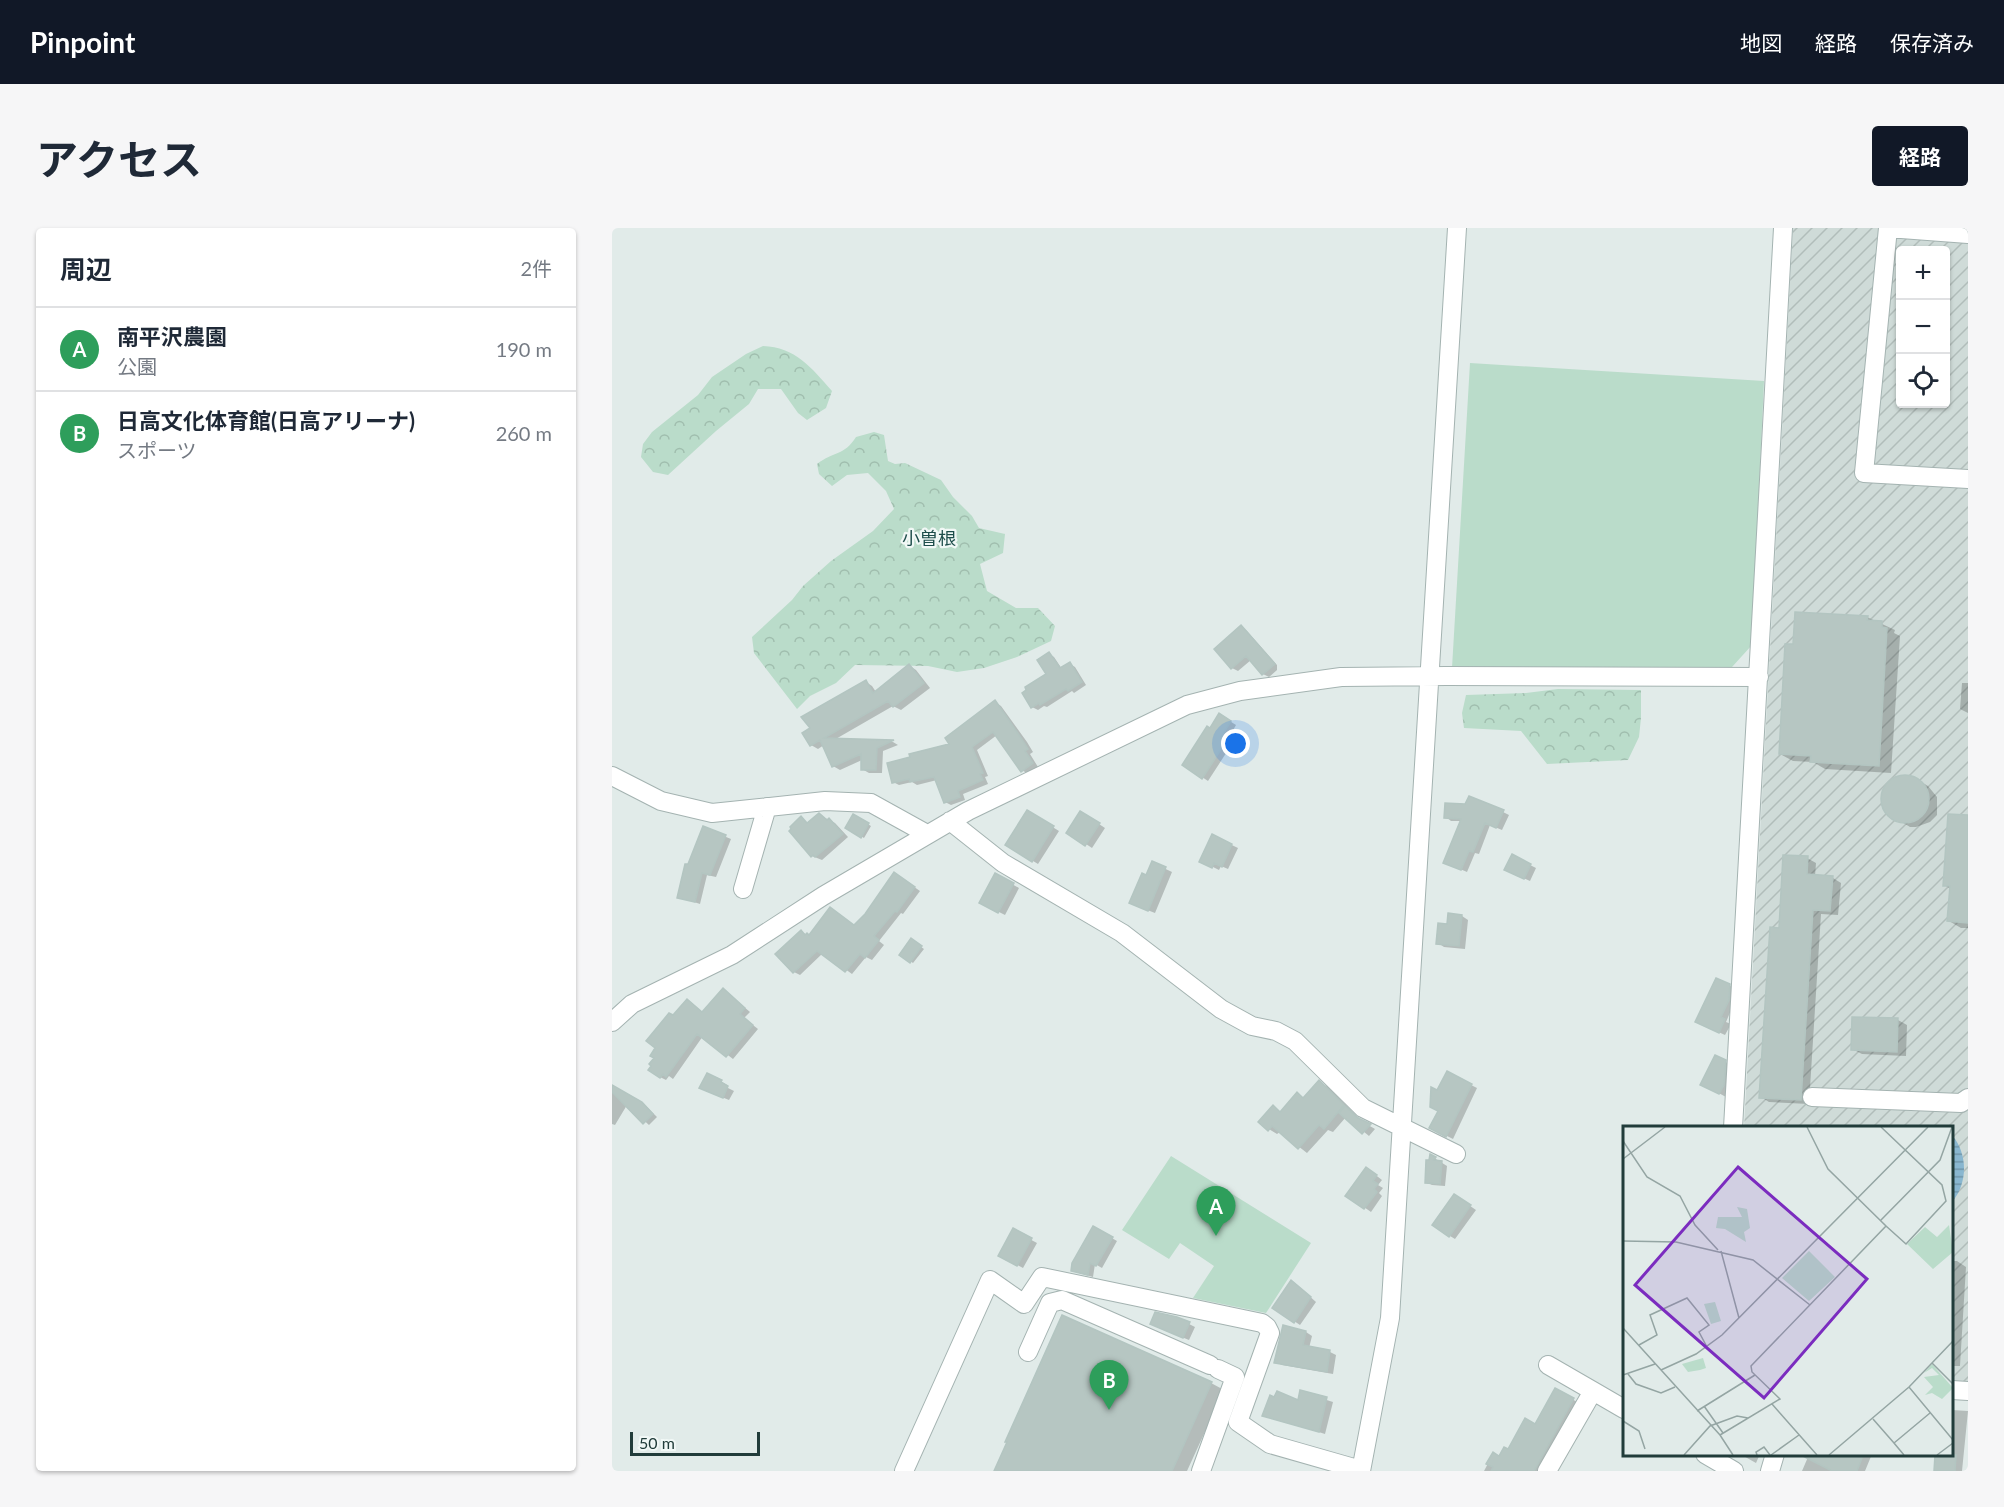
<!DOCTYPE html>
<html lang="ja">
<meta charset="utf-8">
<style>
body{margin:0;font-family:Lato,"Noto Sans JP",sans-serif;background:#f6f6f7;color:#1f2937}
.controls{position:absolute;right:18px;top:18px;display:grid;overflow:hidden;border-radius:6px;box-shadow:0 2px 4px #0004}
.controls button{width:54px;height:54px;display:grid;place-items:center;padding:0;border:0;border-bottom:2px solid #e0e1e3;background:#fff;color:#1f2937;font:30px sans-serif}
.scale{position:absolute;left:18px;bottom:15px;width:130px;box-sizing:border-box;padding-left:6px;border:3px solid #213c3a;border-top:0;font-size:16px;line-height:21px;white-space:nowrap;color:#213c3a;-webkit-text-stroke:4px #f1f8f6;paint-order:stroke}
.you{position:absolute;left:624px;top:516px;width:21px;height:21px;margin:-15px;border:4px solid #fff;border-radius:50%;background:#1a73e8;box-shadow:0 0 0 9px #1a73e833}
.badge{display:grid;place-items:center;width:39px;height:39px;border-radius:50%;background:#111827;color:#fff;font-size:20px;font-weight:700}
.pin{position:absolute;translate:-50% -50px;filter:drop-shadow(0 2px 3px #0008)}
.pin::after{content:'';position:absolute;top:32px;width:21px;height:18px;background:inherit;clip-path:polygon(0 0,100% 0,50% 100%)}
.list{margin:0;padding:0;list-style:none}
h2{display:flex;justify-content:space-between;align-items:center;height:78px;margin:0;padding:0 24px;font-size:26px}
h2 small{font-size:20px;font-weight:400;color:#747a83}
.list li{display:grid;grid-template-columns:39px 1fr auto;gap:18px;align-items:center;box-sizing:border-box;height:84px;padding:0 24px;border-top:2px solid #e0e1e3}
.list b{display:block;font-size:22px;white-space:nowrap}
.list p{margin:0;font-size:20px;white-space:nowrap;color:#747a83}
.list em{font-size:20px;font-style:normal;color:#747a83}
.icon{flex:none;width:33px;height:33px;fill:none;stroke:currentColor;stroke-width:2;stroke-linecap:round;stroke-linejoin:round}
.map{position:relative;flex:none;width:1356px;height:1243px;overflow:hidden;border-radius:6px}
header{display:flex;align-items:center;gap:36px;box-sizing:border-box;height:84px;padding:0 30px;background:#111827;color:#fff}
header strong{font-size:28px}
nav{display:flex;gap:33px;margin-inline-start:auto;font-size:21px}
.intro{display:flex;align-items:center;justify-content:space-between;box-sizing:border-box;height:144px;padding:0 36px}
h1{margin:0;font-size:42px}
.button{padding:15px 27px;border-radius:6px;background:#111827;color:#fff;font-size:21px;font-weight:700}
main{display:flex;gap:36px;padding:0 36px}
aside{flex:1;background:#fff;border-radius:6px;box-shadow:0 2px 4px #0004}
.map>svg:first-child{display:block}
</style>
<header>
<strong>Pinpoint</strong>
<nav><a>地図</a><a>経路</a><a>保存済み</a></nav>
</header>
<div class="intro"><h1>アクセス</h1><a class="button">経路</a></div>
<main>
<aside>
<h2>周辺<small>2件</small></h2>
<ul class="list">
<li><span class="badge" style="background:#2e9e5b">A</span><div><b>南平沢農園</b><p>公園</p></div><em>190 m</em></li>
<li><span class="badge" style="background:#2e9e5b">B</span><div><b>日高文化体育館(日高アリーナ)</b><p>スポーツ</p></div><em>260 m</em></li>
</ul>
</aside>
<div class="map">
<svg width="1356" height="1243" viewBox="0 0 1356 1243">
<defs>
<pattern id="industrial-furrows" width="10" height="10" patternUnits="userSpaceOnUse" patternTransform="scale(1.5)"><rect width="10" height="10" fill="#cfdbd8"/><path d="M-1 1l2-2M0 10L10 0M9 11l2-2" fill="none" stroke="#b1bdba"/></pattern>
<pattern id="forest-crowns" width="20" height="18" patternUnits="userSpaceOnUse" patternTransform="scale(1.5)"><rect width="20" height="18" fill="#badcca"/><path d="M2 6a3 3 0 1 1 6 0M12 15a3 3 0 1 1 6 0" fill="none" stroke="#a0beae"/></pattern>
<pattern id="water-rules" width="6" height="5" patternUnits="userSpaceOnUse" patternTransform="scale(1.5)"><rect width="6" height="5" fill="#89b7d0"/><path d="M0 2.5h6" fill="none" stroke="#7096aa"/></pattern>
</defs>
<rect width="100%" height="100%" fill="#e1ebe9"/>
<path fill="url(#industrial-furrows)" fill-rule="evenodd" d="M1181 0H1356V1153H1340V900H1132ZM1288 22H1334V176H1288Z"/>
<path fill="#badcca" d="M858 135 1152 153 1140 417 1120 439 840 440Z
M559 928 699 1015 654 1085 581 1070 602 1038 568 1015 557 1031 510 1002Z"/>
<path fill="url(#forest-crowns)" d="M151 118C183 119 200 140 220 163L214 180 195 192 186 185 169 161H146L137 176 104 203 56 247 41 244 29 229 31 216 40 204 86 167 100 149 134 126Z
M262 204 272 207 276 233 283 236 293 235 329 252 341 269 360 288 367 300 393 306 391 325 368 336 375 363 404 380H426L443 398 439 413 405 429 372 440 345 444 316 438 243 437 224 455 198 468 185 481 142 425 140 409 180 372 191 358 219 333 261 303 282 281 274 263 256 245 235 247 220 258 207 246 205 236C222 223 232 228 244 209Z
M946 461 1029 462V490L1027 509 1016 532 935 536 909 503 852 500 850 485 854 467 914 465Z"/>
<path fill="url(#water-rules)" d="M1340 907C1356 926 1356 955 1340 974Z"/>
<path fill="#0003" d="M1255 389 1283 402 1282 405 1288 408 1279 545 1213 541 1201 534 1181 533 1168 526 1182 418Z
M629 399 635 403 665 437V442L657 449 651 446 639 432 626 443 620 440Z
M437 426 442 429 450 441 458 436 463 439 474 457 462 465 460 463 435 479 432 478 426 482 420 479 436 446Z
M298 438 304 442 318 460 289 482 281 478 222 512 281 514 286 517 271 523 270 545H257L250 541V532L228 542 221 538 212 517 206 521 199 517 254 454 260 458 264 464Z
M1350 455H1356V485L1348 481Z
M383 474 389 478 415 514 421 524 418 526 426 539 416 546 410 542 385 507 365 522 376 548 373 549 376 556 351 566 353 572 339 577 333 574 325 552 305 557 300 554 287 557 281 554 339 517Z
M608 487 624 497 615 513 620 516 596 553 572 537 599 502Z
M1292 548 1306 552 1316 558 1325 569V587L1318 594 1304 599H1298L1275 585 1271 572 1276 555Z
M854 578 891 584 897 587 890 602 878 597 867 626 863 625 855 644 839 637 850 593H839L834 589Z
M416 584 447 603 426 636 395 617Z
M207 587 223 595 236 609 210 632 200 628 179 604 189 590 197 596Z
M242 588 259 598 252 610 235 600Z
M475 588 493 600 480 620 474 616Z
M1356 589V700H1349L1337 693 1339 661 1332 657Z
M92 600 119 611 104 649 95 647 88 676 67 669Z
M601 608 626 620 616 641 609 638 607 642 595 636Z
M900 628 924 640 918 653 900 645Z
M1195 630 1204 635 1203 648 1221 650 1229 655 1226 687 1209 686 1197 876 1157 874 1149 869 1168 701Z
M541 635 560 644 543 685 525 678Z
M384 647 407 660 393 687 369 675Z
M289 650 308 663 291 686 289 685 267 713 272 717 260 732 254 729 240 746 211 725 188 747 182 744 189 704 198 708 243 698Z
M850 688 856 692 853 721 832 719 826 715Z
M299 712 312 721 301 735 289 726Z
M1117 757 1123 761 1122 775 1114 794 1119 796 1113 807 1091 797Z
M112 762 138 784 132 790 146 801 121 831 91 808 61 851 57 848 54 852 48 849 61 789 91 785Z
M1241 790 1286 792 1295 797 1294 828 1250 826 1240 821Z
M1104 829 1119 837 1118 860 1114 869 1090 856Z
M835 845 865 860 841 911 825 903 828 883 825 864Z
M96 847 115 857 114 859 122 863 117 872 95 863Z
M707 854 716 859 751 894 763 901 757 908 734 889 721 904 716 902 695 925 668 904 665 906 657 901 661 879 669 884 685 866 692 870Z
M0 859 35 879 45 889 37 897 15 877 3 897 0 896Z
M819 928 835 938 833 958 820 957 814 954Z
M761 945 770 952 766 957 771 960 767 965 770 968 759 984 735 967Z
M848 971 864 982 843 1011 838 1008Z
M482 1000 505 1013 490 1040 483 1036 481 1049 460 1043Z
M401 1002 425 1015 411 1040 388 1028Z
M1340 1033H1345L1354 1039 1348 1138H1340Z
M686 1058 704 1074 688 1097 682 1093Z
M577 1096 583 1099 577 1112 545 1099Z
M672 1099 694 1104 700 1108 697 1120 718 1124 724 1127 721 1146 670 1137 664 1134Z
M599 1155 612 1162 575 1243H383Z
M943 1162 969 1176 932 1243H872L881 1226 888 1230 924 1198Z
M689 1164 721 1174 713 1206 652 1187 687 1174Z
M1340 1182 1356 1183 1350 1243H1324L1325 1226H1340Z
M1128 1226H1148L1144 1235Z
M1194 1226H1260L1253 1243H1190L1196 1229Z"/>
<path fill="#b6c6c2" stroke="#b3c5c1" stroke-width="1.5" d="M1183 384 1256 388 1255 392 1270 393V399L1275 400 1267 538 1198 534 1199 528 1167 526 1173 416H1181Z
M629 397 663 436 650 447 634 428 619 441 602 421Z
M437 424 448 440 458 434 470 454 456 463 454 461 428 477 427 475 419 480 410 465 414 462 413 459 434 446 425 432Z
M297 436 312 455 281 479 276 473 212 510 282 512 265 520 264 542H249V526L220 539 208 512 198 518 190 505 198 500 189 489 254 452 261 465Z
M383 472 409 510 416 521 413 523 421 535 409 544 381 504 360 519 371 545 368 546 371 552 346 563 348 569 332 575 322 549 298 554 297 551 280 555 275 535 298 529 297 526 337 516 333 510Z
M607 485 619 493 610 508 615 512 590 551 570 537 595 498 598 500Z
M1269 571a24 24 0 1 1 48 0a24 24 0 1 1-48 0Z
M857 568 892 582 884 600 873 595 861 624 857 623 849 642 831 635 849 591 832 590 833 575 853 576Z
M415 582 442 598 420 634 393 617Z
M468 583 488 595 473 618 454 605Z
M207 585 215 592 217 590 231 606 203 629 201 627 199 629 177 603 179 601 178 599 189 588 195 595Z
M241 586 257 595 249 610 233 600Z
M1336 586 1356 587V695L1335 693 1338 658H1331Z
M91 598 114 607 98 647 90 645 83 674 65 670 73 636H76Z
M600 606 620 616 610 639 602 635 600 640 587 634Z
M900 626 919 636 912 651 892 642Z
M1171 627 1196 628 1195 646 1221 648 1218 683 1201 682 1189 872 1147 870 1158 699 1167 700Z
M540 633 554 639 536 683 517 675 530 645 534 647Z
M282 644 303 659 285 684 283 683 262 708 267 712 253 730 248 726 233 744 205 723 181 745 163 726 189 702 193 707 195 705 197 707 218 679 242 697 253 686Z
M383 645 402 655 386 685 367 675Z
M836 685 850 687 847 718 824 716 826 695 835 696Z
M299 710 310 718 298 735 287 727Z
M1104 750 1118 756 1117 772 1109 789 1113 791 1107 805 1083 794Z
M111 760 133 780 128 786 141 797 114 829 85 806 54 849 51 846 48 850 36 842 39 838 37 836 42 830 38 828 43 820 34 813 57 785 61 787 75 771 90 784Z
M1240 789 1286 790 1285 824 1239 822Z
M1103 827 1114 832 1112 857 1107 866 1088 857Z
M835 843 860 856 834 909 817 900 826 883 818 879 819 859 825 862Z
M95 845 110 852 109 854 116 858 111 870 87 860Z
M707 852 732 877 712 901 707 897 686 921 660 898 656 903 646 894 661 877 668 884 685 864 691 870Z
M0 857 30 874 41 886 31 896 0 864Z
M733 878 746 890 759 896 750 906 727 885Z
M818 926 824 929 822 932 830 933 828 956 813 955 814 932H817Z
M754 939 765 947 761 953 766 956 762 961 765 964 752 981 733 968Z
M842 966 859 977 837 1009 820 997Z
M481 998 501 1009 484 1038 478 1035 476 1047 459 1043 460 1035Z
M401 1000 420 1010 405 1038 386 1028Z
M679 1052 699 1069 682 1095 660 1080Z
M543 1084 565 1089 578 1094 571 1110 538 1096Z
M450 1087 600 1154 560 1243H382L395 1214H393Z
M671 1097 694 1103 691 1117 718 1122 715 1144 662 1135Z
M943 1160 962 1170 922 1243H879L881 1239 874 1236 881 1224 887 1228 892 1219 896 1221 913 1190 923 1196Z
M688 1162 715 1169 707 1204 650 1188 658 1167 662 1169 665 1163 686 1172Z
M1189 1227H1242L1250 1230 1245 1243H1220Z
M1323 1227H1344L1343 1243H1322Z"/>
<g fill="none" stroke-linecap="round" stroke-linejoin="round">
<g stroke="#a4b3b1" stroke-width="20">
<path id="minor" d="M1276 0 1252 245 1356 251
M1276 0 1356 6
M0 548 49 573 100 585 213 573 259 575 315 606
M338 593 391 635 510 705 609 781 640 798 664 803 683 813 751 880 844 926
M131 661 155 579
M0 794 20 776 120 727 211 668 356 583 575 477 628 463 729 449 835 448 1147 449
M1200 869 1349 875 1356 870
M1121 900 1171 0
M416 1124 438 1075 450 1072 598 1137
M936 1137 981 1163
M1340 1162 1356 1163
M1093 1226 1122 1243
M292 1243 378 1052 412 1076 430 1049 650 1095 655 1099 658 1105 626 1194 658 1216 749 1242
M589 1243 623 1149 606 1141
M749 1243 778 1090 845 0
M935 1243 981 1163 1012 1181
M1158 1243 1163 1226"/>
</g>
<use href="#minor" stroke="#fff" stroke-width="18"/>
</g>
<g text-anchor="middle" stroke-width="4.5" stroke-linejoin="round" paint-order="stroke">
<g font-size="18" fill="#1e4d4b" stroke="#f1f8f6">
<text x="317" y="317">小曽根</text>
</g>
</g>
<g transform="translate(1011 898)">
<rect width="330" height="330" fill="#e1ebe9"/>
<path d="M186 125 212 151 186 175 159 152ZM92 176 98 195 88 198 81 178ZM80 232 83 242 77 244 65 246 59 238Z" fill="#badcca"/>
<path d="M114 81 124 83 127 102 121 106 123 116 102 103 93 102 95 91H119ZM326 99 330 126 310 143 284 118 302 101 314 111ZM309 238 330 262 319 273 309 267 302 269 310 261 301 251 316 249 309 242 301 247Z" fill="#badcca"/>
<path fill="none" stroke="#94a5a3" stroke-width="1.5" d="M258 1 319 59 323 75 283 118 263 100M0 15 24 51 57 70 72 99 95 124M0 33 42 1M258 94 317 34 329 1M0 115 53 116 130 134 187 179M98 125 116 192M0 202 97 309 110 329M16 219 34 209 27 189 64 172 86 199 76 206 84 221M309 237 330 258M38 244 73 228 99 209 305 1M5 248 13 258 38 267 52 261M0 249 32 238M286 261 330 215M149 278 194 329M81 280 100 307M74 285 132 249M250 293 271 317M0 295 16 305 22 323M97 309 157 273 129 246 128 240 263 100 205 43 184 1M61 329 87 300 114 290 125 292M134 329 133 326 141 321 147 329M148 329 176 309M206 329 286 261 330 314M281 329 271 317 307 287M314 329 330 317"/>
<path fill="#7b2cbf" fill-opacity="0.15" stroke="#7b2cbf" stroke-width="3" d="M115 41 244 153 141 272 12 159Z"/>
<rect width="330" height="330" fill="none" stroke="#213c3a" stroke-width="3"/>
</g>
</svg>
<div class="controls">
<button>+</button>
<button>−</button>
<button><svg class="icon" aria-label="locate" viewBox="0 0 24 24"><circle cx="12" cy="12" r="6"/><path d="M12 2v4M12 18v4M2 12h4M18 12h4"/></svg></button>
</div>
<div class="scale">50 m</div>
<div class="you"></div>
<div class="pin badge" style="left:604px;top:1008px;background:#2e9e5b">A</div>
<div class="pin badge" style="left:497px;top:1182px;background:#2e9e5b">B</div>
</div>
</main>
